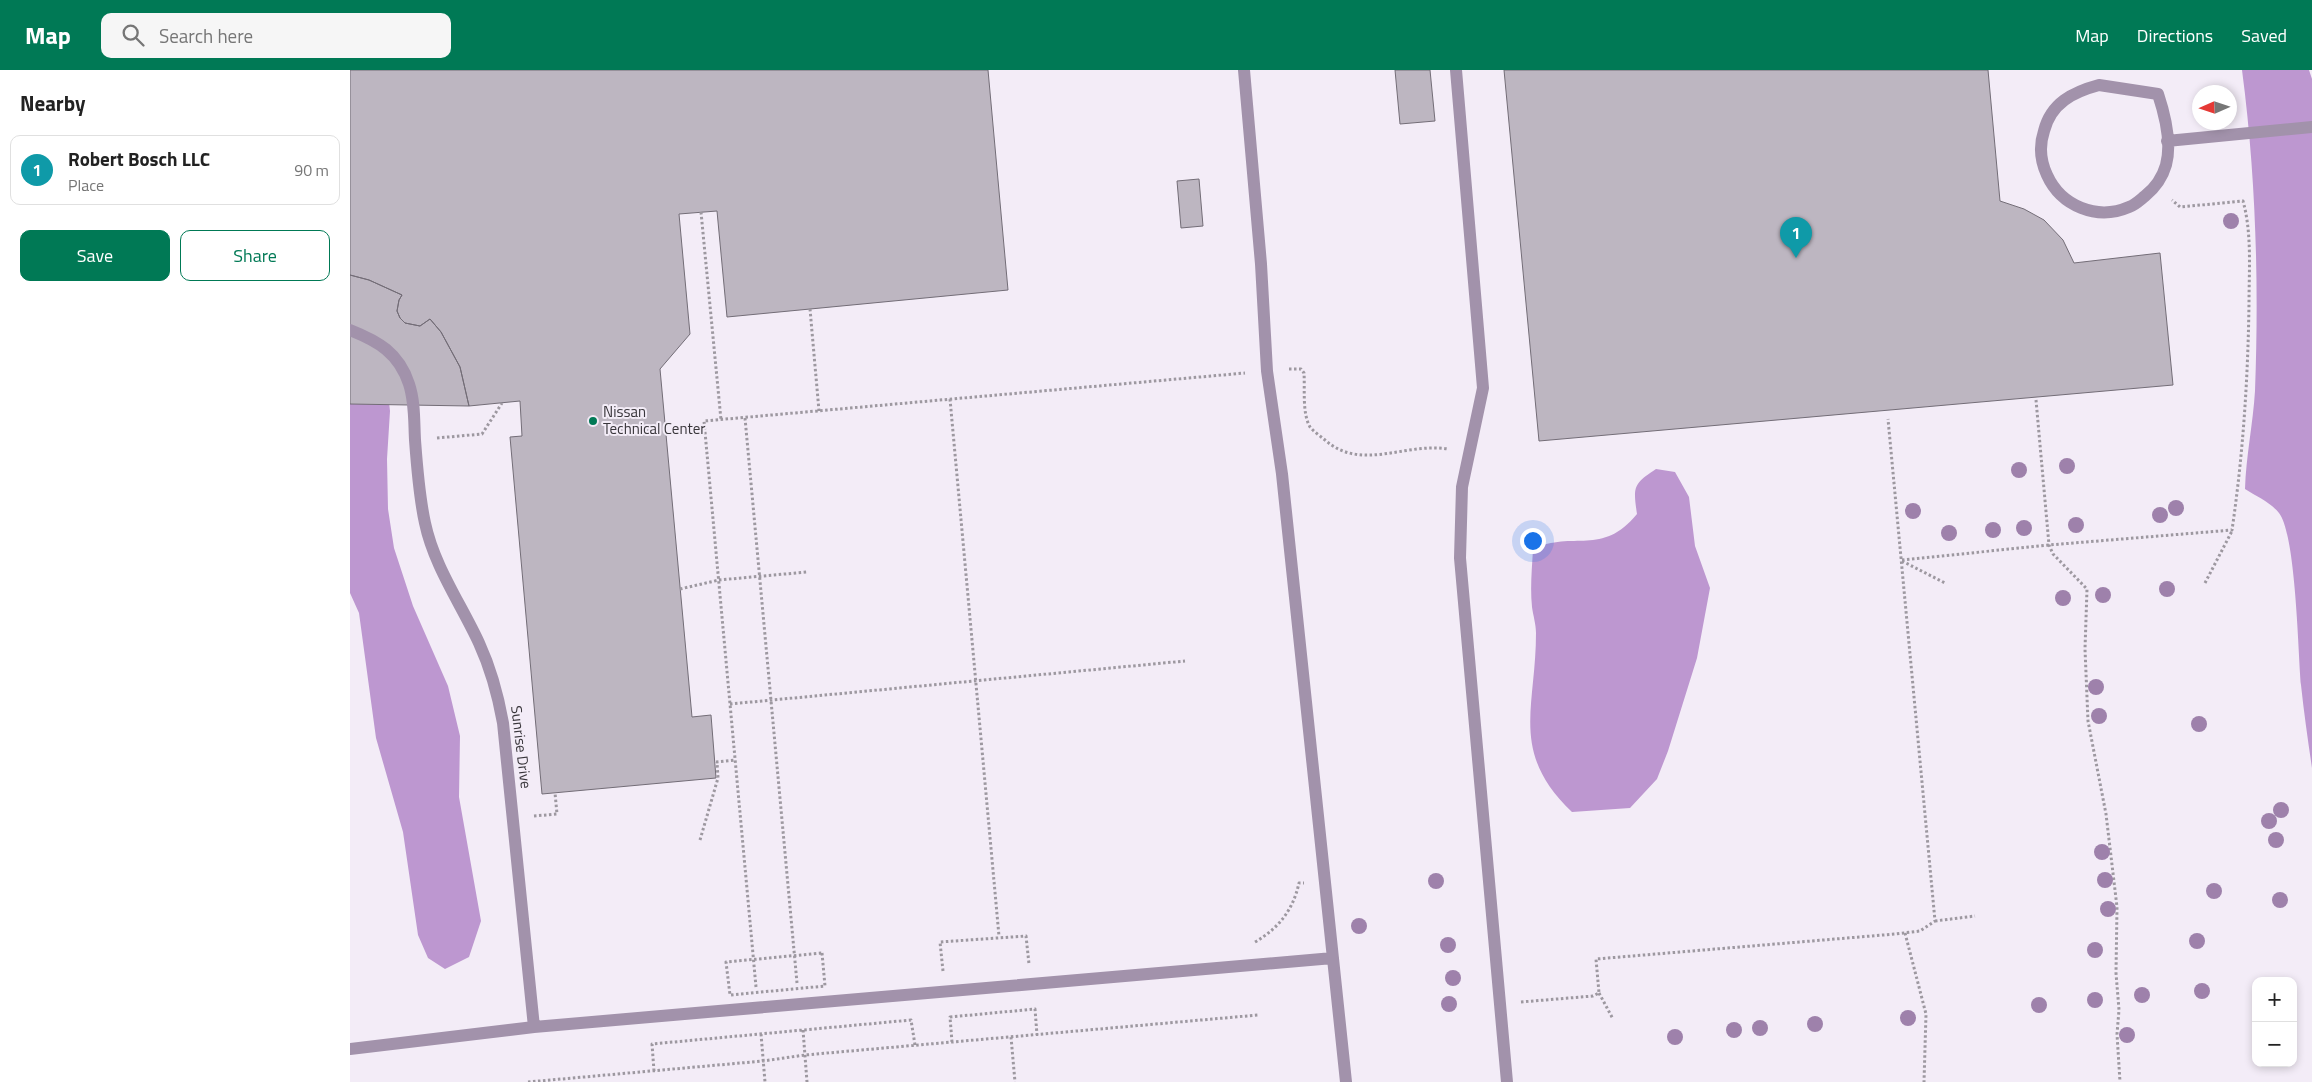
<!DOCTYPE html>
<meta charset="utf-8">
<style>
body{margin:0;font-family:"Titillium Web",sans-serif;background:#f6f6f6;color:#222}
.controls{position:absolute;right:15px;bottom:15px;display:grid;overflow:hidden;border-radius:10px;box-shadow:0 2px 8px #0003}
.controls button{width:45px;height:45px;display:grid;place-items:center;padding:0;border:0;border-bottom:1px solid #e0e0e0;background:#fff;color:#222;font:25px sans-serif}
.compass{position:absolute;left:1842px;top:15px;width:45px;height:45px;border-radius:50%;background:#fff;box-shadow:0 2px 8px #0003;rotate:267deg}
.you{position:absolute;left:1182px;top:470px;width:18px;height:18px;margin:-12px;border:4px solid #fff;border-radius:50%;background:#1a73e8;box-shadow:0 0 0 8px #1a73e833}
.badge{display:grid;place-items:center;width:32px;height:32px;border-radius:50%;background:#007955;color:#fff;font-size:16px;font-weight:700}
.pin{position:absolute;translate:-50% -41px;filter:drop-shadow(0 1px 2px #0008)}
.pin::after{content:'';position:absolute;top:26px;width:18px;height:15px;background:inherit;clip-path:polygon(0 0,100% 0,50% 100%)}
.list{margin:0;padding:0;list-style:none}
h2{display:flex;justify-content:space-between;align-items:center;height:65px;margin:0;padding:0 20px;font-size:21px}
h2 small{font-size:16px;font-weight:400;color:#767676}
.list li{display:grid;grid-template-columns:32px 1fr auto;gap:15px;align-items:center;box-sizing:border-box;height:70px;margin:0 10px 10px;padding:0 10px;border:1px solid #e0e0e0;border-radius:10px}
.list b{display:block;font-size:19px;white-space:nowrap}
.list p{margin:0;font-size:16px;white-space:nowrap;color:#767676}
.list em{font-size:16px;font-style:normal;color:#767676}
.actions{display:flex;gap:10px;padding:15px 20px}
.actions a{flex:1;padding:11px 0;border:1px solid #007955;border-radius:10px;text-align:center;font-size:18px;color:#007955}
.actions .main{background:#007955;color:#fff}
.icon{flex:none;width:28px;height:28px;fill:none;stroke:currentColor;stroke-width:2;stroke-linecap:round;stroke-linejoin:round}
.map{position:relative;flex:none;width:1962px;height:1012px;overflow:hidden}
header{display:flex;align-items:center;gap:30px;box-sizing:border-box;height:70px;padding:0 25px;background:#007955;color:#fff}
header strong{font-size:24px}
nav{display:flex;gap:28px;margin-inline-start:auto;font-size:18px}
.search{width:350px;height:45px;background:#f6f6f6;display:flex;align-items:center;gap:12px;box-sizing:border-box;padding:0 18px;border-radius:10px;color:#767676;font-size:19px}
main{display:flex}
aside{flex:1;background:#fff}
.map>svg:first-child{display:block}
</style>
<header>
<strong>Map</strong>
<div class="search"><svg class="icon" aria-label="search" viewBox="0 0 24 24"><circle cx="10" cy="10" r="6"/><path d="M15 15l6 6"/></svg>Search here</div>
<nav><a>Map</a><a>Directions</a><a>Saved</a></nav>
</header>
<main>
<aside>
<h2>Nearby<small></small></h2>
<ul class="list">
<li><span class="badge" style="background:#0f9aa8">1</span><div><b>Robert Bosch LLC</b><p>Place</p></div><em>90 m</em></li>
</ul>
<div class="actions"><a class="main">Save</a><a>Share</a></div>
</aside>
<div class="map">
<svg width="1962" height="1012" viewBox="0 0 1962 1012">
<rect width="100%" height="100%" fill="#f3ecf7"/>
<path fill="#bd97d0" d="M1892 0H1959L1962 9V698C1958 671 1954 643 1951 615 1948 582 1946 465 1929 443 1919 431 1907 427 1895 419 1896 386 1903 354 1905 321 1909 214 1906 106 1892 0Z
M0 288 37 315 40 341 37 389 38 439 44 478 63 536 98 616 110 666 109 727 131 851 119 887 95 899 78 888 68 865 53 762 26 668 9 543 0 523Z
M1306 399 1325 402 1339 427 1345 476 1360 518 1347 588 1318 681 1307 709 1280 738 1222 742C1159 682 1186 638 1186 563 1186 554 1183 545 1182 537 1180 518 1182 498 1183 479 1223 460 1252 487 1287 444 1283 417 1283 414 1306 399Z"/>
<path fill="#bdb6c1" stroke="#736d77" d="M0 0H638L658 220 377 247 367 141 329 144 340 264 310 299 342 647 361 645 366 708 192 724 160 367 172 366 170 331 119 336 110 297 91 262 80 249 70 256 55 253 50 248 47 241 49 230 52 225 19 210 0 205Z
M1045 0H1080L1085 51 1050 54Z
M1154 0H1638L1650 131 1674 139 1694 150 1713 170 1724 193 1810 183 1823 315 1189 371Z
M849 109 853 156 831 158 827 111Z
M0 205 19 210 52 225 49 230 47 241 50 248 55 253 70 256 80 249 91 262 110 297 119 336 0 334Z"/>
<g fill="none" stroke-linecap="round" stroke-linejoin="round">
<path stroke="#9d98a0" stroke-width="3" stroke-dasharray="2.5 2.5" stroke-linecap="butt" d="M351 142 371 350
M460 239 469 341
M939 299H951L954 303C955 319 952 343 960 357 963 361 970 366 975 370 1011 402 1056 372 1098 379
M600 329 649 866
M1686 330 1699 475 1703 484 1737 519 1735 579 1738 651 1756 744 1767 837 1766 903 1769 940 1767 964 1770 1012
M395 348 447 913
M87 368 132 364 152 333
M1552 490 1699 475 1882 460C1893 385 1898 309 1899 233 1899 200 1902 163 1893 131L1830 137 1822 130
M1552 491 1595 513
M1855 513 1882 461
M330 519 369 510 457 502
M380 634 835 591
M366 692 385 690
M184 746 207 744 205 723
M350 770 368 708 367 692
M1585 851 1625 846
M1555 863 1576 944 1574 1012
M905 872C929 858 943 840 949 813H954
M472 883 475 916 380 925 376 892Z
M593 901 590 872 676 866 679 894
M406 917 354 351 895 303
M1249 923 1263 949
M1171 932 1243 926 1249 923 1246 889 1545 864 1570 861 1585 851 1538 349
M453 960 457 1012
M411 964 415 1012
M661 967 665 1012
M602 972 600 947 685 939 687 965
M304 1001 302 974 561 950 565 975
M178 1012 413 991 455 985 908 945"/>
<path stroke="#a292ab" stroke-width="12" d="M894 0 911 194 917 301 932 404 996 1012
M1106 0 1133 318 1112 417 1110 488 1157 1012
M1749 15 1808 24C1815 45 1822 73 1816 95 1812 109 1805 118 1795 126 1790 130 1785 135 1779 137 1747 151 1711 136 1697 105 1690 90 1689 76 1694 61 1701 33 1723 22 1749 15Z
M1817 71 1962 57
M0 260C28 271 49 283 59 314 65 332 64 352 65 370 67 397 69 426 75 453 84 496 111 534 129 573 141 599 148 625 153 653L184 957 0 979
M184 957 983 888"/>
</g>
<g fill="#9e81ab">
<circle cx="1881" cy="151" r="8"/>
<circle cx="1717" cy="396" r="8"/>
<circle cx="1669" cy="400" r="8"/>
<circle cx="1826" cy="438" r="8"/>
<circle cx="1563" cy="441" r="8"/>
<circle cx="1810" cy="445" r="8"/>
<circle cx="1726" cy="455" r="8"/>
<circle cx="1674" cy="458" r="8"/>
<circle cx="1643" cy="460" r="8"/>
<circle cx="1599" cy="463" r="8"/>
<circle cx="1817" cy="519" r="8"/>
<circle cx="1753" cy="525" r="8"/>
<circle cx="1713" cy="528" r="8"/>
<circle cx="1746" cy="617" r="8"/>
<circle cx="1749" cy="646" r="8"/>
<circle cx="1849" cy="654" r="8"/>
<circle cx="1931" cy="740" r="8"/>
<circle cx="1919" cy="751" r="8"/>
<circle cx="1926" cy="770" r="8"/>
<circle cx="1752" cy="782" r="8"/>
<circle cx="1755" cy="810" r="8"/>
<circle cx="1086" cy="811" r="8"/>
<circle cx="1864" cy="821" r="8"/>
<circle cx="1930" cy="830" r="8"/>
<circle cx="1758" cy="839" r="8"/>
<circle cx="1009" cy="856" r="8"/>
<circle cx="1847" cy="871" r="8"/>
<circle cx="1098" cy="875" r="8"/>
<circle cx="1745" cy="880" r="8"/>
<circle cx="1103" cy="908" r="8"/>
<circle cx="1852" cy="921" r="8"/>
<circle cx="1792" cy="925" r="8"/>
<circle cx="1745" cy="930" r="8"/>
<circle cx="1099" cy="934" r="8"/>
<circle cx="1689" cy="935" r="8"/>
<circle cx="1558" cy="948" r="8"/>
<circle cx="1465" cy="954" r="8"/>
<circle cx="1410" cy="958" r="8"/>
<circle cx="1384" cy="960" r="8"/>
<circle cx="1777" cy="965" r="8"/>
<circle cx="1325" cy="967" r="8"/>
</g>
<circle fill="#007955" stroke="#f3ecf7" stroke-width="2" cx="243" cy="351" r="5"/>
<g text-anchor="middle" stroke-width="4" stroke-linejoin="round" paint-order="stroke">
<g font-size="15" fill="#38353a" stroke="#f3ecf7" text-anchor="start">
<text x="253" y="347">Nissan<tspan x="253" dy="17">Technical Center</tspan></text>
</g>
<g font-size="15" fill="#38353a" stroke="#f3ecf7">
<text transform="translate(171 677) rotate(83)" y="5">Sunrise Drive</text>
</g>
</g>
</svg>
<div class="controls">
<button>+</button>
<button>−</button>
</div>
<svg class="compass" viewBox="-18 -18 36 36"><path d="M0-13l5 13h-10z" fill="#e53935"/><path d="M0 13l5-13h-10z" fill="#767676"/></svg>
<div class="you"></div>
<div class="pin badge" style="left:1446px;top:188px;background:#0f9aa8">1</div>
</div>
</main>
